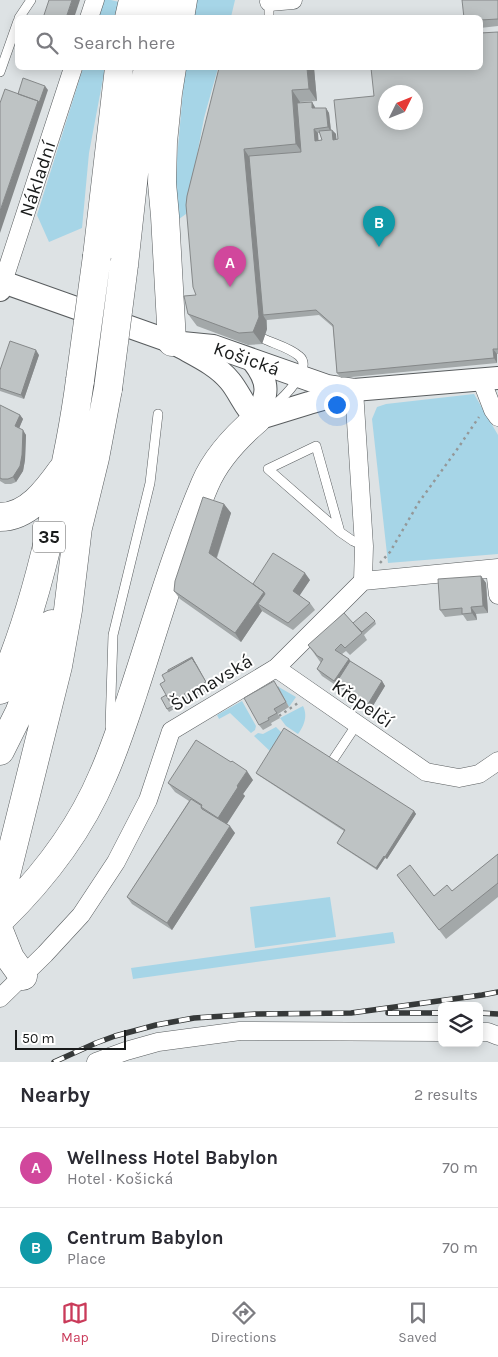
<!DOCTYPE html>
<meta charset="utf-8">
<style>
body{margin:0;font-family:Karla,sans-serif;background:#f7f7f7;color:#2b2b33}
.controls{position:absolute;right:15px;bottom:15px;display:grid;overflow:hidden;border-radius:8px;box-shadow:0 2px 12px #0003}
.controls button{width:45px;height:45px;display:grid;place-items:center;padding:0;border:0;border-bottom:1px solid #e1e1e2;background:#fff;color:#2b2b33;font:25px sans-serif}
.compass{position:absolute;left:378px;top:85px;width:45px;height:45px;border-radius:50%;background:#fff;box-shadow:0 2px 12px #0003;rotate:47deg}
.scale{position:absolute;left:15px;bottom:12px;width:111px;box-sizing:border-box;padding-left:5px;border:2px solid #191b1b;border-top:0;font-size:14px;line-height:18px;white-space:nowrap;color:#191b1b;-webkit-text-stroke:4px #fff;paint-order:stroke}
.you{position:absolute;left:336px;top:404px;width:18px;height:18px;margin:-12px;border:4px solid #fff;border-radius:50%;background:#1a73e8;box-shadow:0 0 0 8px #1a73e833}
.badge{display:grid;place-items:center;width:32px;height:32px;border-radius:50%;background:#ca3b5a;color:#fff;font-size:16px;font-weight:700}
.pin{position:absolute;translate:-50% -41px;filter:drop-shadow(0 1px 2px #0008)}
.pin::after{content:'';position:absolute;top:26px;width:18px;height:15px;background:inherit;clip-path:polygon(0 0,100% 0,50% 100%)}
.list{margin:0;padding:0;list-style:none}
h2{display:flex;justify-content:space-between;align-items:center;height:65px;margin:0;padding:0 20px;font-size:21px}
h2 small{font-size:16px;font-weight:400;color:#7c7c81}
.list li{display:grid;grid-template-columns:32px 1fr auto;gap:15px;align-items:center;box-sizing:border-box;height:80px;padding:0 20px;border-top:1px solid #e1e1e2}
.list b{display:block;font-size:19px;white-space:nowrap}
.list p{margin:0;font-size:16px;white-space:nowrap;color:#7c7c81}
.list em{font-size:16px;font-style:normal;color:#7c7c81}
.icon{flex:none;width:28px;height:28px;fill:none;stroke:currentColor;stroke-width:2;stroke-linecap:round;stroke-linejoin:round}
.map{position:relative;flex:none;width:498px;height:1062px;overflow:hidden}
.search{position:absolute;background:#fff;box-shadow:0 2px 12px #0003;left:15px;right:15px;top:15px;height:55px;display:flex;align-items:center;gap:12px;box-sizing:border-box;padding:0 18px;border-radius:8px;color:#7c7c81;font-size:19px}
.sheet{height:225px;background:#fff}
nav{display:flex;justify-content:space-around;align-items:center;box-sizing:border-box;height:70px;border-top:1px solid #e1e1e2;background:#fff;font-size:14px;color:#7c7c81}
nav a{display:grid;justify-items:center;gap:2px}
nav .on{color:#ca3b5a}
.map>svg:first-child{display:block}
</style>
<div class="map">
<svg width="498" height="1062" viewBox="0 0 498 1062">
<rect width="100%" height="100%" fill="#dde2e4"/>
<path fill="#a6d5e7" d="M103 0H111L119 2 115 17 98 18Z
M197 0H235L231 17 194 18Z
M83 68H105L89 153 82 228 49 242 37 215Z
M185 68H218L204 118 186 214 179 219 173 204Z
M474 394 498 435V554L388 563 372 419 377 407 386 404Z
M277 686 296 697 289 707Z
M242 701 256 726 255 730 251 733 230 713 219 719 217 715Z
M303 706C308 716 304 726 298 734L286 726 280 718Z
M276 727 283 734 272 753 254 736 258 733 263 734Z
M330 897 336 937 255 948 250 907Z
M393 932 395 943 133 979 131 968Z"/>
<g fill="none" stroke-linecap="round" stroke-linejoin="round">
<g stroke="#595d5f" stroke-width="10">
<path id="service" d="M269 2V18
M19 18 31 0
M0 72 18 21
M264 339C275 344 290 348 299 356 314 368 283 398 273 406
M340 532 268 469 316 446 340 532 353 541 364 546
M110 727 113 635 150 483 158 414
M333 760 357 724"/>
</g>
<g stroke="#595d5f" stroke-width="19">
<g id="minor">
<path d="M269 2 293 0"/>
<path d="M89 18 95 0"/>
<path id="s1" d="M3 282 73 68"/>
<path d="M481 379 493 410 498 417"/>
<path d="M354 390 364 546 363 581"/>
<path d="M495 569 498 595"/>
<path d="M276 668 426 772 459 778 479 774 498 761"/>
<path d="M0 998 45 954 81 915 116 862 148 800 171 731 276 668 363 581 498 568"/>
<path d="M479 1032H488L498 1036"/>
<path d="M96 1062 126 1051 158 1042 240 1031 442 1032"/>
</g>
</g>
<g stroke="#595d5f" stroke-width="24">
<g id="tertiary">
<path id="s2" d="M0 290 3 282 172 342 213 346 327 386 354 390 498 378"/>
<path d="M179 346C197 356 217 365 230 381 240 393 245 409 257 419"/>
<path d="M253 361C271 384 267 394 257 419"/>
<path d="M257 419 309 403 348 392"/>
</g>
</g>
<g stroke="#595d5f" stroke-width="29">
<path id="trunk" d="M129 18 133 0
M156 18 160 0
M180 18 183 0
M172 68 168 93 163 142 162 183 165 216 172 342
M97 256 119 68
M124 265 143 92 148 68
M0 517C28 517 47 491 62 470
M74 544 95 458 108 389
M0 690C25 634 41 575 54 515 65 470 74 426 80 380
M0 751 19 713 49 636 52 624
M0 899 58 666 68 610 78 527
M0 920C43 878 80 830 103 775 115 748 124 720 133 693 156 623 176 552 205 484 216 458 236 437 257 419
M0 933 10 958 23 976"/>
</g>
<path stroke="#949899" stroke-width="2.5" stroke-dasharray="2.5 4" stroke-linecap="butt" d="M380 563 390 552 419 502 456 451 479 417
M279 716 298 703"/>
<use href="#service" stroke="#fff" stroke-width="9"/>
<use href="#minor" stroke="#fff" stroke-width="18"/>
<use href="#tertiary" stroke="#fff" stroke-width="22"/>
<use href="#trunk" stroke="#fff" stroke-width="28"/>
<g stroke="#363939" stroke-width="5.5">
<path id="rail" d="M388 1013H442
M479 1013 498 1014
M54 1062 96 1043 115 1036 156 1025 194 1018 256 1014 351 1013 482 995 498 992"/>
</g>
<use href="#rail" stroke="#fff" stroke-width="4" stroke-dasharray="11" stroke-linecap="butt"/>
<g stroke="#595d5f" stroke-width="29" stroke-linecap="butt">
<path id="trunk-bridge" d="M80 380 97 256
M108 389 124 265"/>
</g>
<use href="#trunk-bridge" stroke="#fff" stroke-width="28"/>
</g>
<path fill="#a3a8a9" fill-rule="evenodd" d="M498 0V26L480 28V18Z
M498 32V354H497V363L341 378 337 373 333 327 319 315 267 320V329L262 344 248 345 197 326 188 314 196 295 219 68H314L317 101 300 102V103L312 102 315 108H326L329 113 331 130H332L336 134V140L338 139 374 96ZM318 133H320L322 140 318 141Z
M39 355 24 399 0 391V370Z
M0 405 20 415 23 419 19 428 26 435 25 460 23 471 16 482 11 484H5L0 481Z
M224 504 231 513 217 558 253 584 310 580 299 595 310 603 315 610 293 630 262 611 241 642 180 599 174 591Z
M481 576 486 583 488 613 476 614 477 620 467 621 463 615 445 617 440 610Z
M375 621 376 624 364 635 367 640 350 655 346 651 342 654 349 659 350 661 382 681 385 686 371 709 322 676 317 669 321 663 308 645 353 623Z
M192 657 210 689 169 712 167 709 166 695Z
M278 686 289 707 278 714 280 718 271 723 272 725 263 730 259 725Z
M256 773 414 811 416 814 387 859 385 858 377 870 339 845 337 843 344 831 258 775Z
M253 780 243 794 245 796 226 824 235 833 172 930 132 904 127 897 189 801 175 792 168 783Z
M498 854V897L446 939 397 875 434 896 452 891Z"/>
<path fill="#858889" d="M72 0H80L74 18H66Z
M307 68H314L317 101 309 89Z
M45 86 48 90 0 233V211L38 101Z
M292 90 300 102 305 156 296 144Z
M312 102 315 107 316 113 312 108Z
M326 108 329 113 331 132 328 127Z
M314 129 318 133 319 146 315 141Z
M332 130 336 134 337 145 333 140Z
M244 149 252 161 263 315 266 320 267 329 262 344 253 332Z
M493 349 497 354V363L494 358Z
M36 350 39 355 24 399 21 395Z
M20 415 23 419 18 431 15 426Z
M23 430 26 435 25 460 23 471 16 482 13 477Z
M224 504 231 513 215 562 209 553Z
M305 573 310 580 298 598 293 591Z
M481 576 486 583 488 613 483 606Z
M264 592 270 601 258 604 262 611 241 642 235 633Z
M471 607 476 614 477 620 472 613Z
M192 658 197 665 210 689 206 682Z
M349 659 354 666 336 683 334 681Z
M382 681 385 686 371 709 368 704Z
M247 771 253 780 243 794 245 796 225 827 218 818 237 786Z
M414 811 416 814 387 859 385 857Z
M230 826 235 833 172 930 167 923Z
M384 856 385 858 377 870 376 868Z"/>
<path fill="#bec3c4" stroke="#858889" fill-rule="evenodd" d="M49 0H72L66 18H43Z
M462 0H498V19L480 20V18H464Z
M498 32V349H493L494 358 337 373 333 325 316 310 263 315 249 156 301 152 297 103 312 102V108H326L328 127 314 129 315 141 322 140 319 131 332 130 333 140 338 139 334 100 374 96 371 68H480V33ZM386 92H416V122H386Z
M219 68H307L309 89 292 90 296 144 244 149 259 317 253 332 239 333 188 314 184 296 196 295 193 287 186 205 187 196Z
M23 78 45 86 39 103 38 101 18 94Z
M5 89 38 101 0 211V103Z
M10 341 36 350 21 395 0 388V370Z
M0 405 20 415 15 426 23 430 22 455 20 466 13 477 8 479H2L0 478Z
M203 497 224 504 209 553 264 592 235 633 174 591 175 581Z
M273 553 305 573 293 591 310 603 288 623 258 604 265 594 264 592 253 584Z
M481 576 483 606 471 607 472 613 462 614V608L440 610 438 579Z
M366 612 375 621 362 632 353 623Z
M344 613 362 633 345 648 341 644 335 650 349 659 334 681 317 669 323 659 316 655V654L308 645Z
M192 657 195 663 192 658 168 672V670Z
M192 658 206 682 170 702 160 684 165 681 162 675Z
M350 661 382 681 368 704 336 683Z
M274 681 286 702 274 709 277 713 268 718 269 720 259 725 244 698Z
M166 695 173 706 167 709 161 698Z
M284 728 414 811 385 857 384 856 376 868 337 843 345 830 256 773Z
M196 740 231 762 232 761 247 771 237 786 238 787 218 818 201 807 202 805 168 783Z
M191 799 202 806 201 807 202 809 230 826 167 923 127 897Z
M498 854V883L439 930 397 875 410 865 434 896 447 885 452 891Z"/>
<g text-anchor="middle" stroke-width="4" stroke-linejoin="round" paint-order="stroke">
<rect fill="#fff" stroke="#5e5f5f" stroke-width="1" x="33" y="521.5" width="32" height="31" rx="4"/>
<g font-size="18" font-weight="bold" fill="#191b1b">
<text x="49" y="543">35</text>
</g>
<g font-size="19" fill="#191b1b" stroke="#fff">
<text dy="7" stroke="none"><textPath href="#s1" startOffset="109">Nákladní</textPath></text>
<text dy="7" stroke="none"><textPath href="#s2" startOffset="265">Košická</textPath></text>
<text transform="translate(211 682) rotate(-31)" y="7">Šumavská</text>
<text transform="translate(363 703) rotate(35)" y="7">Křepelčí</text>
</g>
</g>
</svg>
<div class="controls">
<button><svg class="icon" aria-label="layers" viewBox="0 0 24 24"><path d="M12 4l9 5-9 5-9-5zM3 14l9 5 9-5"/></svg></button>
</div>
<svg class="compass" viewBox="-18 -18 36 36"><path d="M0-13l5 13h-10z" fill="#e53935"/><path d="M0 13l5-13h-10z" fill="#7c7c81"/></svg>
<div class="scale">50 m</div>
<div class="you"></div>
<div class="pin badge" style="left:230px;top:287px;background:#d1479c">A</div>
<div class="pin badge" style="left:379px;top:247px;background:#0f9aa8">B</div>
<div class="search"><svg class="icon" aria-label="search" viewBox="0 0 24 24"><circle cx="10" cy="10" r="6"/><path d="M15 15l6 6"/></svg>Search here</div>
</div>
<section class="sheet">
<h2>Nearby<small>2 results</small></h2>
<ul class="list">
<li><span class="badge" style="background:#d1479c">A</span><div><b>Wellness Hotel Babylon</b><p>Hotel · Košická</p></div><em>70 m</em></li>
<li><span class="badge" style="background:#0f9aa8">B</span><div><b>Centrum Babylon</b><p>Place</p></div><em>70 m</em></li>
</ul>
</section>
<nav>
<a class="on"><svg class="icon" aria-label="map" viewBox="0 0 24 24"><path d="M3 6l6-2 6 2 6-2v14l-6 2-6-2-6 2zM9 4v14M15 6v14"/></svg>Map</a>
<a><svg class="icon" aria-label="directions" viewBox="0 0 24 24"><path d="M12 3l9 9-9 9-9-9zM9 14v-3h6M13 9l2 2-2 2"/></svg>Directions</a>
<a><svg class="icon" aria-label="saved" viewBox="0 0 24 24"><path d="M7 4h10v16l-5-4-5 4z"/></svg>Saved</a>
</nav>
